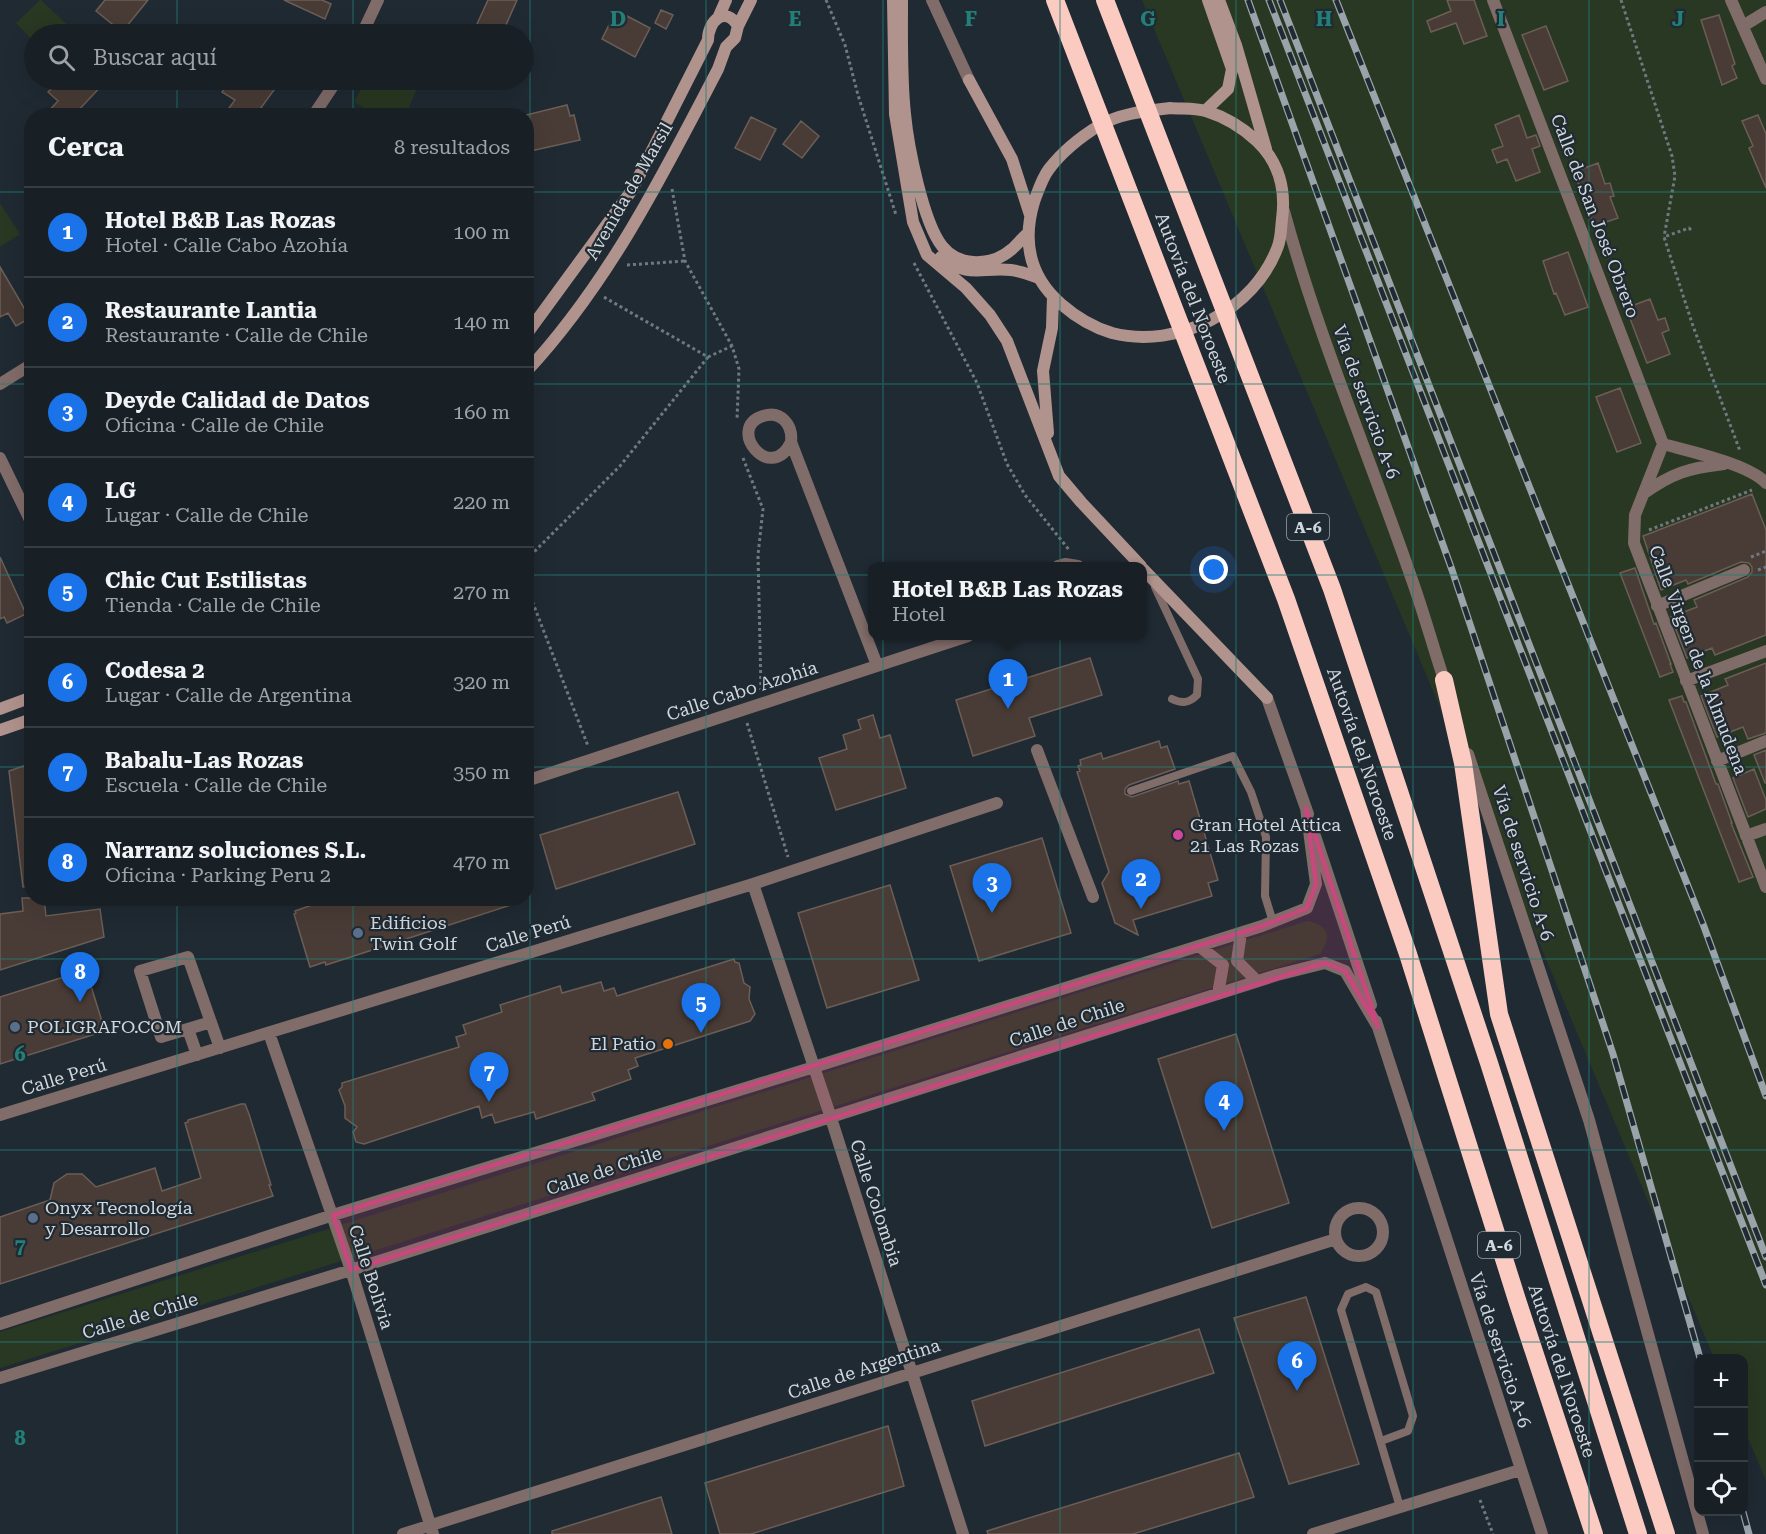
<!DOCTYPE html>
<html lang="es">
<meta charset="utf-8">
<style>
body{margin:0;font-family:"Roboto Serif",serif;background:#252d32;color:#f1f3f6}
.controls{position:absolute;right:18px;bottom:18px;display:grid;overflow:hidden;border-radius:12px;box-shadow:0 6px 24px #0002}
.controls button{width:54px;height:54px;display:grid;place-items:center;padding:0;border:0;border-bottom:2px solid #363e43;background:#182026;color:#f1f3f6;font:30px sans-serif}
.you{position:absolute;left:1214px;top:570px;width:21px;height:21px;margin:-15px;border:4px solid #fff;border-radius:50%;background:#1a73e8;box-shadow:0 0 0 9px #1a73e833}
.badge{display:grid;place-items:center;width:39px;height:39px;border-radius:50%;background:#1a73e8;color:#fff;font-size:20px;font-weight:700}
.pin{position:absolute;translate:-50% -50px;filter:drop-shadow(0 2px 3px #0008)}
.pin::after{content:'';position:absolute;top:32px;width:21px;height:18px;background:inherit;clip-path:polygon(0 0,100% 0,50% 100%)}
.popup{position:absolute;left:868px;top:562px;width:279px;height:78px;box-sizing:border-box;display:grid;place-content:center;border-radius:12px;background:#182026;filter:drop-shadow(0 2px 4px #0005);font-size:20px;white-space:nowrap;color:#9fa3a7}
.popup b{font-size:22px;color:#f1f3f6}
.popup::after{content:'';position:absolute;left:50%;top:100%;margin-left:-12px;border:12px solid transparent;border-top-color:#182026}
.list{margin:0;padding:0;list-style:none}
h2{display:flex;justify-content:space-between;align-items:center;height:78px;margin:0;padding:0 24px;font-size:26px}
h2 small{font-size:20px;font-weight:400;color:#9fa3a7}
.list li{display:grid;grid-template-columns:39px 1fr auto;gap:18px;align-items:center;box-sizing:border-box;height:90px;padding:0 24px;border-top:2px solid #363e43}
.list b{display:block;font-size:22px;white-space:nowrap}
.list p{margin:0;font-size:20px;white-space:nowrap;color:#9fa3a7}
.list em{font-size:20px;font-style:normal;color:#9fa3a7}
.icon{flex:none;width:33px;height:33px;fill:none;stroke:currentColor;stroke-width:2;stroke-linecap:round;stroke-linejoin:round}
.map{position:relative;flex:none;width:1766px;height:1534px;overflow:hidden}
.search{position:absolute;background:#182026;box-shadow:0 6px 24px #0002;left:24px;top:24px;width:510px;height:66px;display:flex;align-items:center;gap:15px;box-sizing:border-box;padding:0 21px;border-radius:33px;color:#9fa3a7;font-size:22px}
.panel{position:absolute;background:#182026;box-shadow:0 6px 24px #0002;left:24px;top:108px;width:510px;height:798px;border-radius:24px}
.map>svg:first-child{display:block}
</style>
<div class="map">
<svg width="1766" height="1534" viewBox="0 0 1766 1534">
<rect width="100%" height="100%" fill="#202a33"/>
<path fill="#293822" d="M40 0H41L77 34H34V42L16 23Z
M1142 0H1766V1481L1744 1428V1358H1714Z
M366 80H421L405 116 376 115 354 102Z
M0 203 20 234 0 247Z
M1307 921C1329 925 1332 937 1320 954L0 1368V1332Z"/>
<path fill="#493c36" stroke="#6c5e57" stroke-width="1.5" d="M105 0H148L122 32 96 11Z
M284 0H322L331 4 325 19Z
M488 0H517L502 34 477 24Z
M1447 0H1474L1487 36 1464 44 1456 23 1431 32 1427 21 1451 11Z
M661 10 673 15 666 29 655 23Z
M1719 15 1735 64 1732 66 1737 78 1722 85 1701 20Z
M627 16 650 28 635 57 602 39 611 21 621 26Z
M1546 26 1568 81 1544 90 1522 35Z
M60 80H107L73 116H44L58 101 48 92Z
M230 80H258L274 90 255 116H240L229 108 235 100 222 92Z
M567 105 570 116 574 115 580 140 526 152V115Z
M1519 115 1527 138 1536 135 1540 146 1532 149 1540 172 1516 181 1507 159 1497 163 1492 150 1503 146 1495 125Z
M1758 115 1766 134V188L1749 148 1753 146 1742 121Z
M751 117 776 129 760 160 735 148Z
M801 121 819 136 802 158 783 144Z
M1598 163 1605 184 1610 183 1614 196 1610 197 1618 218 1594 226 1574 172Z
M1568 252 1588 307 1565 315 1556 293 1554 294 1543 261Z
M0 267 30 318 16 326 8 313 0 317Z
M1650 299 1658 320 1665 318 1669 330 1662 333 1670 354 1647 363 1626 308Z
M1620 388 1641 443 1617 452 1596 397Z
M1752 494 1766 530V635L1715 655 1712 648 1687 658 1671 617 1697 607 1694 600 1748 577 1752 572V567L1749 563 1741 562 1688 584 1686 580 1661 590 1643 536Z
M0 557 26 614 7 623 4 617 0 619Z
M1635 568 1654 624 1656 623 1671 664H1670L1673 672 1660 677 1620 573Z
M1090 658 1102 695 1029 718 1035 736 973 756 956 700Z
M1766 663V733L1748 739 1743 727 1717 737 1701 696 1728 685 1725 679Z
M1682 696 1684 702H1686L1716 784H1718L1732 823H1731L1753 877 1739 882 1669 700Z
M873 715 880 738 890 735 906 788 836 810 819 758 847 749 843 735 861 729 858 720Z
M1159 741 1161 748 1167 746 1175 769 1129 785 1125 789V794L1132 797 1178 781 1179 784 1189 781 1218 880 1208 883 1212 896 1133 920 1138 935 1115 923 1102 883 1109 872 1077 772 1080 771 1078 766 1081 765 1080 760 1101 753 1103 759Z
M1766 750V783H1765L1754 755Z
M32 763V886L23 887 9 771Z
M1754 769 1766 800V809L1748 817 1733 778Z
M678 792 695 844 556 889 540 835Z
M1042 838 1071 933 979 961 950 866Z
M890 885 919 980 827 1008 798 913Z
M22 898H44L46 916 100 909 104 937 0 970V914L23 911Z
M332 898H523V901L326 965 325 962 310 967 294 914 296 913 295 911Z
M734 959 735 962 739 963 744 983 750 987 749 999 755 1014 750 1021 635 1058 638 1066 628 1070 631 1079 592 1093 595 1100 536 1119 534 1112 495 1123 492 1114 482 1118 479 1106 364 1144 356 1142 353 1132 357 1127 345 1118V1106L339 1090 342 1087V1083L459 1047 456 1037 466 1034 463 1025 502 1012 500 1005 560 986 562 993 601 982 604 991 614 988 617 996Z
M86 970 105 1031 0 1064V997Z
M1236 1034 1289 1203 1212 1228 1158 1059Z
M241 1104H245L249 1114 271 1185H269L273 1196 0 1284V1217L50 1200 54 1183 67 1174H82L96 1187 155 1168 162 1191 201 1178 185 1123 188 1122V1120Z
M1306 1297 1359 1464 1289 1484 1234 1318Z
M1199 1329 1214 1373 985 1446 972 1401Z
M888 1426 904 1486 751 1534H720L705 1483Z
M1239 1453 1254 1497 1133 1534H988L987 1531Z
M661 1497 672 1534H552V1531Z"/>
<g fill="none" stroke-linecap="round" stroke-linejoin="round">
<path stroke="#707980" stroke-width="3" stroke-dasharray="3 3" stroke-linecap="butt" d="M826 0 845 45 858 95 896 215
M1621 0 1672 156 1675 176 1664 237
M672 189 685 261 732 346 739 369 737 420
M1691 230 1689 228 1664 237 1693 326 1740 451
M914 263 977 383 1007 464 1025 495 1070 551
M627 265 685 261
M708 357 732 346
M743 458 763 509 758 555 761 690
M1649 530 1752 490
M1751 557 1766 551
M526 560 620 466 708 357 602 296
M1758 570 1766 567
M526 585 588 746
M747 723 788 857
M1480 1500 1493 1534"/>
<path stroke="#806c69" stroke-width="8" d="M1155 587 1198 679 1197 695C1189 703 1182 704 1172 699
M1131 791 1233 756 1251 792 1266 837 1265 896 1273 922
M1381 1441 1408 1431 1413 1416 1376 1292 1366 1287 1348 1294 1341 1310 1400 1507"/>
<path stroke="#806c69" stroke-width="12" d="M932 0 969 80
M1493 0 1663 444
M1731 0 1766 79
M1743 26 1766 12
M362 34 378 0
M313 116 337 80
M1284 211C1318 336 1369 455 1411 577 1424 613 1434 650 1446 686
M0 384 32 364
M791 442C771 485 725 428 763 416 781 410 793 425 791 442L877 665
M1663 444 1635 515 1634 543 1766 887
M1663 444C1688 451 1749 464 1766 483
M0 458 32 524
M1643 494C1672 473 1689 468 1724 464
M1058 566 1065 564 1078 566
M1657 606 1744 570
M1686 681 1766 651
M1267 698 1308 814
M1037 750 1093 897
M1468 754 1589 1120 1703 1534
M1717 761 1766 741
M526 781 968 636
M1315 836 1371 1005
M1746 836 1766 829
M753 884 831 1118 963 1534
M1241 933 1237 961 1257 981
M1199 946 1223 965 1218 994
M1376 1021 1542 1534
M211 1022 161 1037 140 971 188 957 220 1048
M188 1029 197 1055
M269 1033 351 1270 433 1534
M0 1115 753 884 997 803
M1335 1232a24 24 0 1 1 48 0a24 24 0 1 1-48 0Z
M0 1324 333 1215 814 1067 1262 926 1307 908 1316 884 1306 808
M0 1378 351 1270 1277 975 1325 963 1345 971 1378 1027
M403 1534 1336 1239
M1313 1534 1520 1470"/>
<path stroke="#b1938d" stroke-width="12" d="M893 0 895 114 913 222 927 255 966 288 990 315 1007 341 1059 476 1081 502 1141 566
M902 0C902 38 901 77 905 114 908 146 923 222 942 246 959 268 993 266 1012 249 1018 244 1022 238 1028 233
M1219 0 1236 45 1266 149
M719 16 726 0
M969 80 1012 159 1030 215
M1170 108C1182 109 1195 108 1206 111 1225 117 1243 128 1257 141 1279 162 1286 190 1282 219 1281 228 1281 238 1278 246 1255 310 1178 350 1112 333 1092 327 1077 318 1061 304 1030 277 1022 242 1034 202 1038 191 1042 178 1049 169 1062 152 1082 136 1100 125 1121 113 1147 111 1170 108Z
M1205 111 1228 89 1232 69 1208 0
M941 257C970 279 980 267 1011 270 1021 271 1030 275 1039 278
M526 335 632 190 708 40C708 21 725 5 738 26
M526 372C608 284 663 175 718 69L726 47 735 38 738 26 751 0
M1048 433 1043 371 1052 328 1053 297
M1143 569 1267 698
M0 709 32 697
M0 730 32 719"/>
<path stroke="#fbcbc2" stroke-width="18" d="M1055 0 1286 599 1408 954 1517 1300 1594 1534
M1105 0 1332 589 1489 1063 1638 1534
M1444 680 1463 763 1499 1014 1666 1534"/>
<g stroke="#9ba3aa" stroke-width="7">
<path id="rail" d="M1248 0 1452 570 1613 1054 1700 1358
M1269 0 1766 1285
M1280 0 1766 1257
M1336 0 1703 924 1766 1096
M1743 1512 1749 1534"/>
</g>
<use href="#rail" stroke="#202a33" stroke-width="4.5" stroke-dasharray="14" stroke-linecap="butt"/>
</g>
<path fill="#c6487c" fill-opacity="0.2" stroke="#c6487c" stroke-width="4.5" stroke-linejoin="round" d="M1306 808 1378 1027 1345 971 1325 963 351 1270 333 1215 1262 926 1307 908 1316 884Z"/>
<path fill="none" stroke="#228079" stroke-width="1.5" stroke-opacity="0.55" d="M177 0V34M353 0V34M530 0V1534M706 0V1534M883 0V1534M1060 0V1534M1236 0V1534M1413 0V1534M1589 0V1534M177 80V116M353 80V116M0 192H32M526 192H1766M0 384H32M526 384H1766M0 575H32M526 575H1766M0 767H32M526 767H1766M177 898V1534M353 898V1534M0 959H1766M0 1150H1766M0 1342H1766"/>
<circle fill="#d1479c" stroke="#202a33" stroke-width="2" cx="1178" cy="835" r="6"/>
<g fill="#5c6f8a" stroke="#202a33" stroke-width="2">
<circle cx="358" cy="933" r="6"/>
<circle cx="15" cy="1027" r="6"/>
<circle cx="33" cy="1218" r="6"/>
</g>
<circle fill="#e8710a" stroke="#202a33" stroke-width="2" cx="668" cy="1044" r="6"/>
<g text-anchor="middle" stroke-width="4.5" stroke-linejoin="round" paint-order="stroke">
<g fill="#202a33" stroke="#9ba3aa" stroke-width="1.5">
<rect x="1287" y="514" width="42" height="26" rx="4.5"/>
<rect x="1478" y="1232" width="42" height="26" rx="4.5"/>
</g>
<g font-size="16" font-weight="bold" fill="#d0d7dd">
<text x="1308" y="533">A-6</text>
<text x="1499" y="1251">A-6</text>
</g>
<g font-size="18" fill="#d0d7dd" stroke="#202a33">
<text transform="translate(629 191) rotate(-60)" y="6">Avenida de Marsil</text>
<text transform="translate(1595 216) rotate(69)" y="6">Calle de San José Obrero</text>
<text transform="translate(1193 298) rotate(69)" y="6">Autovía del Noroeste</text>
<text transform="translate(1366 402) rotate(70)" y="6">Vía de servicio A-6</text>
<text transform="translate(1698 660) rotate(69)" y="6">Calle Virgen de la Almudena</text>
<text transform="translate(742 691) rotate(-18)" y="6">Calle Cabo Azohía</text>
<text transform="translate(1362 754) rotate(71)" y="6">Autovía del Noroeste</text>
<text transform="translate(1523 863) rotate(72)" y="6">Vía de servicio A-6</text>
<text transform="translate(528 934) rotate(-17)" y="6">Calle Perú</text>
<text transform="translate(1067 1023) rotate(-18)" y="6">Calle de Chile</text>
<text transform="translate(64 1077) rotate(-17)" y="6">Calle Perú</text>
<text transform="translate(604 1171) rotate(-18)" y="6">Calle de Chile</text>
<text transform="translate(876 1203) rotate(72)" y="6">Calle Colombia</text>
<text transform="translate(371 1277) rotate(72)" y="6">Calle Bolivia</text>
<text transform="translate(140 1316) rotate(-17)" y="6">Calle de Chile</text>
<text transform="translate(1500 1350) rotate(72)" y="6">Vía de servicio A-6</text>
<text transform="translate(864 1369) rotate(-18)" y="6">Calle de Argentina</text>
<text transform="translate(1562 1371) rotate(72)" y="6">Autovía del Noroeste</text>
</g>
<g font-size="18" fill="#d0d7dd" stroke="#202a33" text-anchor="start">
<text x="1190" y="831">Gran Hotel Attica<tspan x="1190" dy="21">21 Las Rozas</tspan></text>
<text x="370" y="929">Edificios<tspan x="370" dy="21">Twin Golf</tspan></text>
<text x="27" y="1033">POLIGRAFO.COM</text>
<text x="656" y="1050" text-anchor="end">El Patio</text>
<text x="45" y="1214">Onyx Tecnología<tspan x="45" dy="21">y Desarrollo</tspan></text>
</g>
</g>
<g font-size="20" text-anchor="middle" font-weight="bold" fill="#228079" stroke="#202a33" stroke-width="4.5" stroke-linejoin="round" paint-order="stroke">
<text x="618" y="26">D</text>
<text x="795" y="26">E</text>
<text x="971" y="26">F</text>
<text x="1148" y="26">G</text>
<text x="1324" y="26">H</text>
<text x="1501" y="26">I</text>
<text x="1678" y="26">J</text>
<text x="20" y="1061">6</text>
<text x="20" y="1253">7</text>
<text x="20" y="1445">8</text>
</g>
</svg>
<div class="controls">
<button>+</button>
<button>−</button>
<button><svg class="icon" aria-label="locate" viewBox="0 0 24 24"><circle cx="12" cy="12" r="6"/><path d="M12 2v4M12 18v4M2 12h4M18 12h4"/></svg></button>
</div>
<div class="you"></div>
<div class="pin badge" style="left:1008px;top:709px">1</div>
<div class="popup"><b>Hotel B&amp;B Las Rozas</b>Hotel</div>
<div class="pin badge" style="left:1141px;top:909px">2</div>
<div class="pin badge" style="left:992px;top:913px">3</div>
<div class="pin badge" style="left:1224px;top:1131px">4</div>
<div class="pin badge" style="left:701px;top:1033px">5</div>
<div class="pin badge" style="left:1297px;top:1391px">6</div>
<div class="pin badge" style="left:489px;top:1102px">7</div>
<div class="pin badge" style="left:80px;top:1002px">8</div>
<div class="search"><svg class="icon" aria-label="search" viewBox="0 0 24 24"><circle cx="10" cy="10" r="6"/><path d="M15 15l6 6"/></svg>Buscar aquí</div>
<section class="panel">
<h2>Cerca<small>8 resultados</small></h2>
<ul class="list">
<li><span class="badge">1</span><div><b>Hotel B&amp;B Las Rozas</b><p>Hotel · Calle Cabo Azohía</p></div><em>100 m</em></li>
<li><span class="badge">2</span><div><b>Restaurante Lantia</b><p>Restaurante · Calle de Chile</p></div><em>140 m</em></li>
<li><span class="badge">3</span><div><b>Deyde Calidad de Datos</b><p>Oficina · Calle de Chile</p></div><em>160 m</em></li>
<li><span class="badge">4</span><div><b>LG</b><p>Lugar · Calle de Chile</p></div><em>220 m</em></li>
<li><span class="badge">5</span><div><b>Chic Cut Estilistas</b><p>Tienda · Calle de Chile</p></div><em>270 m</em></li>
<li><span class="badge">6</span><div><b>Codesa 2</b><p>Lugar · Calle de Argentina</p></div><em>320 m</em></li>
<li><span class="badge">7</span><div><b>Babalu-Las Rozas</b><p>Escuela · Calle de Chile</p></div><em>350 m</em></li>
<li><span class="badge">8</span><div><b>Narranz soluciones S.L.</b><p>Oficina · Parking Peru 2</p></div><em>470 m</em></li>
</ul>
</section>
</div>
